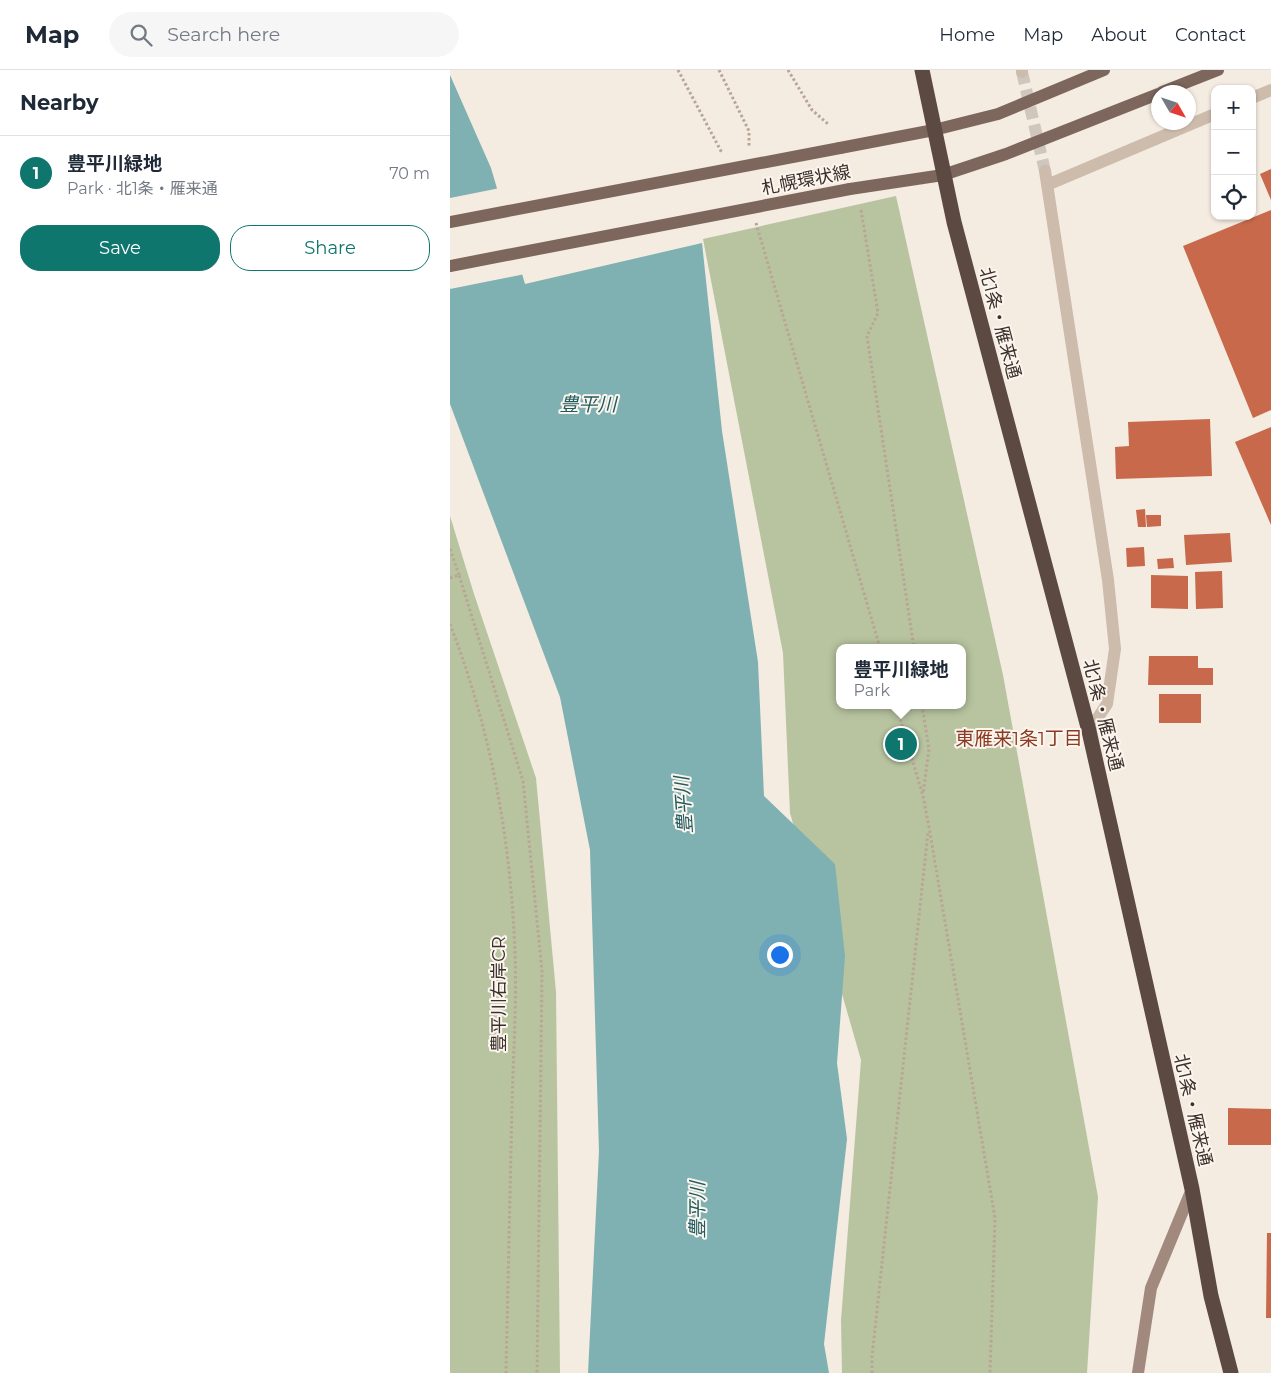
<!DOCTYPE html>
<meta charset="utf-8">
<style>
body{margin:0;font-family:Montserrat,"Noto Sans JP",sans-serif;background:#f6f6f7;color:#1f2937}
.controls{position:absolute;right:15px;top:15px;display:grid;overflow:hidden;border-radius:10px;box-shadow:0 1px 4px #0004}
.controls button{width:45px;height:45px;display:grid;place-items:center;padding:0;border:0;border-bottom:1px solid #e0e1e3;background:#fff;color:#1f2937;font:25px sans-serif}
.compass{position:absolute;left:701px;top:15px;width:45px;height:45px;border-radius:50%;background:#fff;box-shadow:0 1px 4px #0004;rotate:129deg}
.you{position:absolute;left:329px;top:884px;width:18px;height:18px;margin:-12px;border:4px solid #fff;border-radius:50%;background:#1a73e8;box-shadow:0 0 0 8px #1a73e833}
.badge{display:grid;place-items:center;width:32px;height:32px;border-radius:50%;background:#0f766e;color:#fff;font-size:16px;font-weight:700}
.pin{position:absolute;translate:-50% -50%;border:2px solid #fff;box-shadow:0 1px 5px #0006}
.popup{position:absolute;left:386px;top:574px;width:130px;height:65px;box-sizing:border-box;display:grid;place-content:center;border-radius:10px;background:#fff;filter:drop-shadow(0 1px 4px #0005);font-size:16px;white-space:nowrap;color:#747a83}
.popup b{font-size:19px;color:#1f2937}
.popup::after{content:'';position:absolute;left:50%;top:100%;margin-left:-10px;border:10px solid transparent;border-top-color:#fff}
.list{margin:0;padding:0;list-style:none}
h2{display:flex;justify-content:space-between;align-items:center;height:65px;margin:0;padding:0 20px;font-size:21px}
h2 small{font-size:16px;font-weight:400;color:#747a83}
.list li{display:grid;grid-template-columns:32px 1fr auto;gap:15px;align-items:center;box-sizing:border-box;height:75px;padding:0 20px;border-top:1px solid #e0e1e3}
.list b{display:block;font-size:19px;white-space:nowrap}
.list p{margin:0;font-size:16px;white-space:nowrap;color:#747a83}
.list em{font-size:16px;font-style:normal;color:#747a83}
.actions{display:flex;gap:10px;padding:15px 20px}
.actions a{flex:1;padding:11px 0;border:1px solid #0f766e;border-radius:20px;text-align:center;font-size:18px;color:#0f766e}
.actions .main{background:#0f766e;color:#fff}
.icon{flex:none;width:28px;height:28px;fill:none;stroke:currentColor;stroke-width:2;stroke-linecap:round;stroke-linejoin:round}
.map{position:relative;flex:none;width:821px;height:1303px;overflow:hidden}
header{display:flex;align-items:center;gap:30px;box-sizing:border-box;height:70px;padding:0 25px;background:#fff;border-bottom:1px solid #e0e1e3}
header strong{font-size:24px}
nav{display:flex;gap:28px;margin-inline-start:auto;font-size:18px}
.search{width:350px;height:45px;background:#f6f6f7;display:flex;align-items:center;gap:12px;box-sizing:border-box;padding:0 18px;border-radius:28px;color:#747a83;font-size:19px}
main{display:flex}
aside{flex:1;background:#fff}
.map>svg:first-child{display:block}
</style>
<header>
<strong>Map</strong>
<div class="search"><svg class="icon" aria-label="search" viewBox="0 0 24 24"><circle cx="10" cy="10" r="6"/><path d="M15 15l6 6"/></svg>Search here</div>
<nav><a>Home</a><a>Map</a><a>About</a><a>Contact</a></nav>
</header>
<main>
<aside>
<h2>Nearby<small></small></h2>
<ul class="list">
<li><span class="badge">1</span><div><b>豊平川緑地</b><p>Park · 北1条・雁来通</p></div><em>70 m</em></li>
</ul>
<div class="actions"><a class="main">Save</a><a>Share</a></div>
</aside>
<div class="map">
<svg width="821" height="1303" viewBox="0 0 821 1303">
<rect width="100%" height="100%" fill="#f4ebe1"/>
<path fill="#b8c4a0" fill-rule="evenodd" d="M446 126 553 605 648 1127 637 1303H392L391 1250 411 990 340 743 333 583 253 169ZM390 578H512V635H390Z
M0 446 24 524 86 708 106 922 110 1303H0Z"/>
<path fill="#7fb0b2" d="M0 5 41 98 75 214 252 173 272 361 308 592 314 726 385 794 395 886 387 993 397 1069 374 1274 379 1303H138L149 1081 140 780 110 627 0 334Z"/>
<path fill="#f4ebe1" d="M50 118 75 204 0 219V128Z"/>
<path fill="#c8694b" d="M821 99V130L810 104Z
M821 140V340L803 348 733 176Z
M760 349 762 406 666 409 665 377 679 376 678 352Z
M821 357V455L785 372Z
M695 439 696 457H688L686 440Z
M696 445H711V456L697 457Z
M780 463 782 492 736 495 734 465Z
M694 477 695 496 677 497 676 478Z
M723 488 724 498 708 499 707 489Z
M772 501 773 538 746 539 745 502Z
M701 505 738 506V539L701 538Z
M699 586H748V598H763V615H698Z
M709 624H751V653H709Z
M778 1038 821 1039V1075H778Z
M817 1163H821V1248H816Z"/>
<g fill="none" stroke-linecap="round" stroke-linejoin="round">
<path stroke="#cfc6bd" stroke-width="12" stroke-dasharray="12 6" stroke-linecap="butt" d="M572 2 595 101"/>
<path stroke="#b9a596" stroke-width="3" stroke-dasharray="2.5 2.5" stroke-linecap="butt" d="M228 0 272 83
M269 0 299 61V78
M338 0 362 40 378 54
M411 140 428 243 417 266 464 578
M306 153 430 578
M0 479 9 505
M0 508 9 505 73 711 92 901 87 1303
M0 554C41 660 61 770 65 884 67 935 63 986 62 1037 60 1125 58 1214 56 1303
M446 635 473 726 479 757 545 1148 540 1303
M472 635 479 679 473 724
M422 1303V1287L478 762"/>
<path stroke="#cdbbac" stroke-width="12" d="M572 0V2
M802 28 821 20
M595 101 658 510 665 579 657 634 639 661
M597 115 765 44"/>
<path stroke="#a18a7d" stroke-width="12" d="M688 1303 701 1218 742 1119"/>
<path stroke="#7d675c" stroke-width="12" d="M712 22 768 0
M390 78 484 60 548 44 654 0
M400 119 493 105 556 84 708 24"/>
<path stroke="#5c4a42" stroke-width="15" d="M472 0 504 152 639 661 742 1119 761 1226 781 1303"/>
<path stroke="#7d675c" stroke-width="12" d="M0 152 390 78
M0 196 400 119"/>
</g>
<g text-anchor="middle" stroke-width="4" stroke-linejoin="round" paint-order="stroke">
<g font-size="18" fill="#3b302b" stroke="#fbf5ee">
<text transform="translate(356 110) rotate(-11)" y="6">札幌環状線</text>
<text transform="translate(550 253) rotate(75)" y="6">北1条・雁来通</text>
<text transform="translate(653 645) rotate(76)" y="6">北1条・雁来通</text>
<text transform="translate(49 924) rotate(-90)" y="6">豊平川右岸CR</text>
<text transform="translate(743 1040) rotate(77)" y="6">北1条・雁来通</text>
</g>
<g font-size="19" font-style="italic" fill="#1f5a5e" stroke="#fbf5ee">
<text x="138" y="341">豊平川</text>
<text transform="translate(233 735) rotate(-94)" y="7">豊平川</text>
<text transform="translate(247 1140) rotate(-90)" y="7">豊平川</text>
</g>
<g font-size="19" fill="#8c3b22" stroke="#fbf5ee">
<text x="569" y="675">東雁来1条1丁目</text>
</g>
</g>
</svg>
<div class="controls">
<button>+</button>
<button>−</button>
<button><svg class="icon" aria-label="locate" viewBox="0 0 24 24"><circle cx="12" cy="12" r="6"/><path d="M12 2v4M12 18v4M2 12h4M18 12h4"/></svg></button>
</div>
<svg class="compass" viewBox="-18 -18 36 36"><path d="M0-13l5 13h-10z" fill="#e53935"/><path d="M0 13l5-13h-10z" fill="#747a83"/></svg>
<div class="you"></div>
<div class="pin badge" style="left:451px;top:674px">1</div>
<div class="popup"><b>豊平川緑地</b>Park</div>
</div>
</main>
